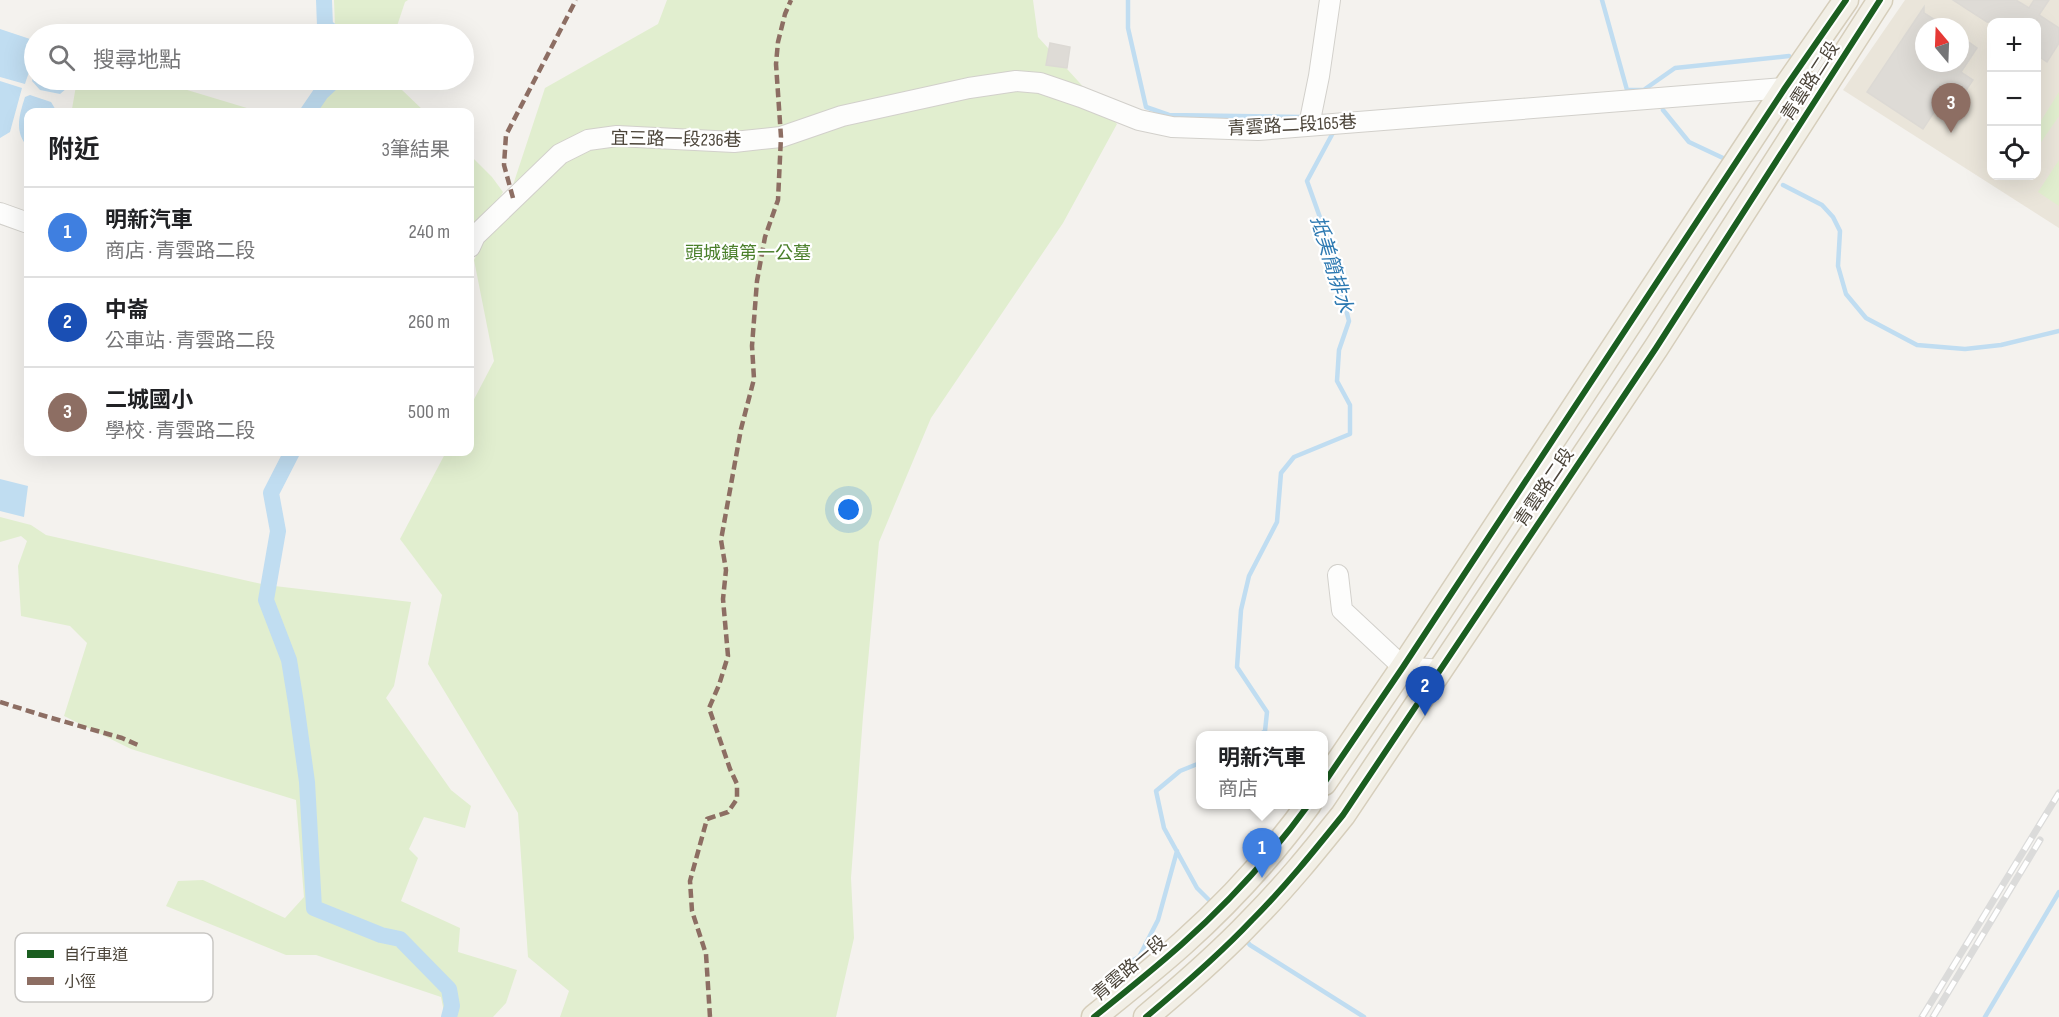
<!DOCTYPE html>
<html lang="zh-TW">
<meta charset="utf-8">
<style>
body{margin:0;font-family:"Sofia Sans Condensed","Noto Sans TC",sans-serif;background:#f6f6f6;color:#202124}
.controls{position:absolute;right:18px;top:18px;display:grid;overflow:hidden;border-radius:12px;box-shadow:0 6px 24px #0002}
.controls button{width:54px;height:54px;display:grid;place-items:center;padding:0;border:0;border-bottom:2px solid #e0e0e0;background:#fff;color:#202124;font:30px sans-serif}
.compass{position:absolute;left:1915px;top:18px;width:54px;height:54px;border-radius:50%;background:#fff;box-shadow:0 6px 24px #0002;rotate:341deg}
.you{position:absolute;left:849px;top:510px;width:21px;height:21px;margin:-15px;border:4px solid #fff;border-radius:50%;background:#1a73e8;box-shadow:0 0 0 9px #1a73e833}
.badge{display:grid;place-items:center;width:39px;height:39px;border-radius:50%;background:#868178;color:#fff;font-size:20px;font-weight:700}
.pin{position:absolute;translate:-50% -50px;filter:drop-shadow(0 2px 3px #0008)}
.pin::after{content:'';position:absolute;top:32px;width:21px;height:18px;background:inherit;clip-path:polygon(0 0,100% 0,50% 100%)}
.popup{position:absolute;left:1196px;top:731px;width:132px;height:78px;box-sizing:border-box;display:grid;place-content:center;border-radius:12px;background:#fff;filter:drop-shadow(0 2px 4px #0005);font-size:20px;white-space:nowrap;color:#757577}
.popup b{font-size:22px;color:#202124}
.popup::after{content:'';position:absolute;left:50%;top:100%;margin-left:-12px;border:12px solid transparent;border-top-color:#fff}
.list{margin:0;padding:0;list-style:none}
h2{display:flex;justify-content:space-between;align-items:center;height:78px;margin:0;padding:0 24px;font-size:26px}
h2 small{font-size:20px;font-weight:400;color:#757577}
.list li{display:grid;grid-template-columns:39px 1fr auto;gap:18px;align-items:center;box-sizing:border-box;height:90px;padding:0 24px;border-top:2px solid #e0e0e0}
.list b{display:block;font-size:22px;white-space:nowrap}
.list p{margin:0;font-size:20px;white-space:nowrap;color:#757577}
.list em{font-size:20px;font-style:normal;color:#757577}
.icon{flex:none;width:33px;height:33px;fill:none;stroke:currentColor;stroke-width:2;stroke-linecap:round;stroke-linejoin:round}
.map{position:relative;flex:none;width:2059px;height:1017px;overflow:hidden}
.search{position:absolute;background:#fff;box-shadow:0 6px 24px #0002;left:24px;top:24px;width:450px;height:66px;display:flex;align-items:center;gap:15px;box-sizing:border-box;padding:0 21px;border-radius:33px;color:#757577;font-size:22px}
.panel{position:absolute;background:#fff;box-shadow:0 6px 24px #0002;left:24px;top:108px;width:450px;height:348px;border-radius:12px}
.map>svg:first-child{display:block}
</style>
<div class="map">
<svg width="2059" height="1017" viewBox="0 0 2059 1017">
<rect width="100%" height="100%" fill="#f4f2ee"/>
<path fill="#eae5da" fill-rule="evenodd" d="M1905 0H2059V228L1843 90ZM1992 22H2036V176H1992ZM1924 27H1960V63H1924Z"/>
<path fill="#e1eecf" d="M334 0H408L405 2 396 29 402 34H342L335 27Z
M667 0H1033L1038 37 1117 124 1063 223 931 418 879 542 863 716 851 878 854 938 836 1017H560L569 991 528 957 518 813 428 664 442 595 400 539 446 452H470V407L494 361 474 260 513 185 545 88 658 24Z
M77 80H154L260 112H83L72 109Z
M346 80H405L402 90 425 112H318L323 100Z
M2059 92V116L2037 148V127Z
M470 155 492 177 503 192 496 204 470 227Z
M2059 160V206L2038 192Z
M0 517 31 525 46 535 266 585 411 602 394 686 386 698 451 790 471 806 465 828 424 817 409 849 418 858 401 901 460 928 458 952 517 970 506 1003 493 1017H445L441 997 316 955H286L166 906 178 881 203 880 285 918 304 897 296 800 131 749 64 716 87 643 70 626 21 616 18 566 27 541 21 536 0 542Z"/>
<path fill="#c0ddf1" d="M0 29 33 40C38 53 29 71 25 84L0 77Z
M34 75V80H68L67 88 60 94 40 90 32 81Z
M0 81 22 88 10 132 0 138Z
M30 95 51 102 57 112H28V147C14 132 19 116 25 97Z
M0 479 28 486 24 517 0 511Z"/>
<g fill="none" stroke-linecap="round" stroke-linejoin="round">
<path stroke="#c0ddf1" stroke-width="4.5" d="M1128 0V28L1146 107 1169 115 1303 117
M1602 0 1627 90H1646
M1645 89 1675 68 1789 56
M1663 110 1689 142 1723 158
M1783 185 1822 205 1833 217 1840 231 1838 266 1846 294 1866 318 1917 345 1965 349 2001 345 2059 331
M1258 736 1265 731 1267 712 1237 667 1241 610 1249 576 1277 522 1281 473 1294 457 1350 434V405L1337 381 1339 350 1349 321 1327 237 1307 181 1335 129
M1200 763 1180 771 1156 791 1164 828 1197 888 1214 905
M1244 938 1250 945 1364 1017
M1105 983 1109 974 1139 957 1158 920 1177 851
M1985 1017 2059 892"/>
<path stroke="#c0ddf1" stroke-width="16" d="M324 0 325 26 335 34
M308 112 321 93 335 80
M292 452 271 493 278 531 266 600 289 660 296 703 307 782 314 908 381 935 400 939 449 989 452 1006 449 1017"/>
</g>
<path fill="#dedbd6" stroke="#dcd9d4" stroke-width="1.5" d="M1953 0H2016L2029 8 2034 0H2049L2039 15 2059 28V43L2047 62 2037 55V19L2034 22H1987Z
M1924 7V13L1946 27H1924V63H1960V36L1977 48 1961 72 1973 80 1950 114 1938 106 1923 129 1867 92Z
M1050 43 1070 47 1067 68 1046 65Z"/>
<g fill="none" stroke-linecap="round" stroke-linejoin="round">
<g stroke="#d2d0cb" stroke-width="22">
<path id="minor" d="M1309 125 1319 76 1330 0
M0 213 28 223
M470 247 475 236 560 154 588 140 617 136 734 142 781 137 842 116 969 88 1016 81 1040 83 1081 97 1139 120 1172 127 1258 130 1785 88 1812 106
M1338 575 1342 610 1403 667 1441 670"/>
</g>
<g stroke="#d6cebb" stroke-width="27">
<path id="major" d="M1324 783 1403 667 1785 88 1846 0
M1094 1017C1124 993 1154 969 1182 944 1229 902 1272 855 1309 804
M1146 1017C1183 986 1219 955 1252 920 1285 887 1314 851 1343 815L1656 348 1880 0"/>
</g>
<use href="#minor" stroke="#fdfdfc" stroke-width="20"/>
<use href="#major" stroke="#f2efe6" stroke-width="24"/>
<g stroke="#dbdbda" stroke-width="7">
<path id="rail" d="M1922 1017 2059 793
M1933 1017 2040 840"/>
</g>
<use href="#rail" stroke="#fff" stroke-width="4.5" stroke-dasharray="14" stroke-linecap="butt"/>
<path stroke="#8d6e63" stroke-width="4.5" stroke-dasharray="9 4.5" stroke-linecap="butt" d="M513 198 504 165 506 135 576 0
M0 702 48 717 122 738 140 746
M710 1017 706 954 692 911 690 881 707 819 728 812 737 799V784L730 769 709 708 719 685 728 656 723 599 726 570 721 540 741 429 754 379 752 346 757 281 765 237 778 200 781 137 776 64 778 42 785 14 791 0"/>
<g stroke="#fff" stroke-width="10">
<path id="cycleway" d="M1324 783 1403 667 1785 88 1846 0
M1094 1017C1124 993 1154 969 1182 944 1229 902 1272 855 1309 804
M1146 1017C1183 986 1219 955 1252 920 1285 887 1314 851 1343 815L1656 348 1880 0"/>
</g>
<use href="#cycleway" stroke="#1b5e20" stroke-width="6"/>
</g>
<g text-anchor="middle" stroke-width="4.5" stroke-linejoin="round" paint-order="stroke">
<g font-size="18" fill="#4b4439" stroke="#fff">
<text transform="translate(1810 81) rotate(-57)" y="6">青雲路二段</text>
<text transform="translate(1292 125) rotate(-3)" y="6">青雲路二段165巷</text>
<text transform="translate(676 139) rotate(1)" y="6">宜三路一段236巷</text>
<text transform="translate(1544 487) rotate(-56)" y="6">青雲路二段</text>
<text transform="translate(1129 968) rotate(-40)" y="6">青雲路一段</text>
</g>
<g font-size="18" fill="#4a7f2a" stroke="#fff">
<text x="748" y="259">頭城鎮第一公墓</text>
</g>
<g font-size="20" font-style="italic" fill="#2e7ab2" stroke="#fff">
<text transform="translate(1332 264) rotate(73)" y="7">抵美簡排水</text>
</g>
</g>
<rect x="15" y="933" width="198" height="69" rx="9" fill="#fff" stroke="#c9c7c4" stroke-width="1.5"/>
<rect x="27" y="950" width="27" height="8" fill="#1b5e20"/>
<rect x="27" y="977" width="27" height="8" fill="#8d6e63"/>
<g font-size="16" fill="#4b4439">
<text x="64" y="960">自行車道</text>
<text x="64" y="987">小徑</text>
</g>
</svg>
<div class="controls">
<button>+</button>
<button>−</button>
<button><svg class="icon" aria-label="locate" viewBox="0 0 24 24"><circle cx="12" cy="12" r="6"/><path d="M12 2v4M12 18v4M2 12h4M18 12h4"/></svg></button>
</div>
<svg class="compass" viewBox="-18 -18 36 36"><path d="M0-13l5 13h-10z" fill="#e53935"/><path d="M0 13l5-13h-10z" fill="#757577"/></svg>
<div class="you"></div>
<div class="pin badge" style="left:1262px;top:878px;background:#3f7fe0">1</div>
<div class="popup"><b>明新汽車</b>商店</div>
<div class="pin badge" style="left:1425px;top:716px;background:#1a4fb4">2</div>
<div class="pin badge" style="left:1951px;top:133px;background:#8d6e63">3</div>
<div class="search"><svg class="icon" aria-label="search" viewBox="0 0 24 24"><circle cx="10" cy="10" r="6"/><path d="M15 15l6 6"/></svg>搜尋地點</div>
<section class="panel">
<h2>附近<small>3筆結果</small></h2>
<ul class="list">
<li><span class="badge" style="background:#3f7fe0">1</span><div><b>明新汽車</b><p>商店 · 青雲路二段</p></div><em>240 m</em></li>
<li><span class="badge" style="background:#1a4fb4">2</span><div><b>中崙</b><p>公車站 · 青雲路二段</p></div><em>260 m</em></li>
<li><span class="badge" style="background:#8d6e63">3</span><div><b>二城國小</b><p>學校 · 青雲路二段</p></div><em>500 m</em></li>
</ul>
</section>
</div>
